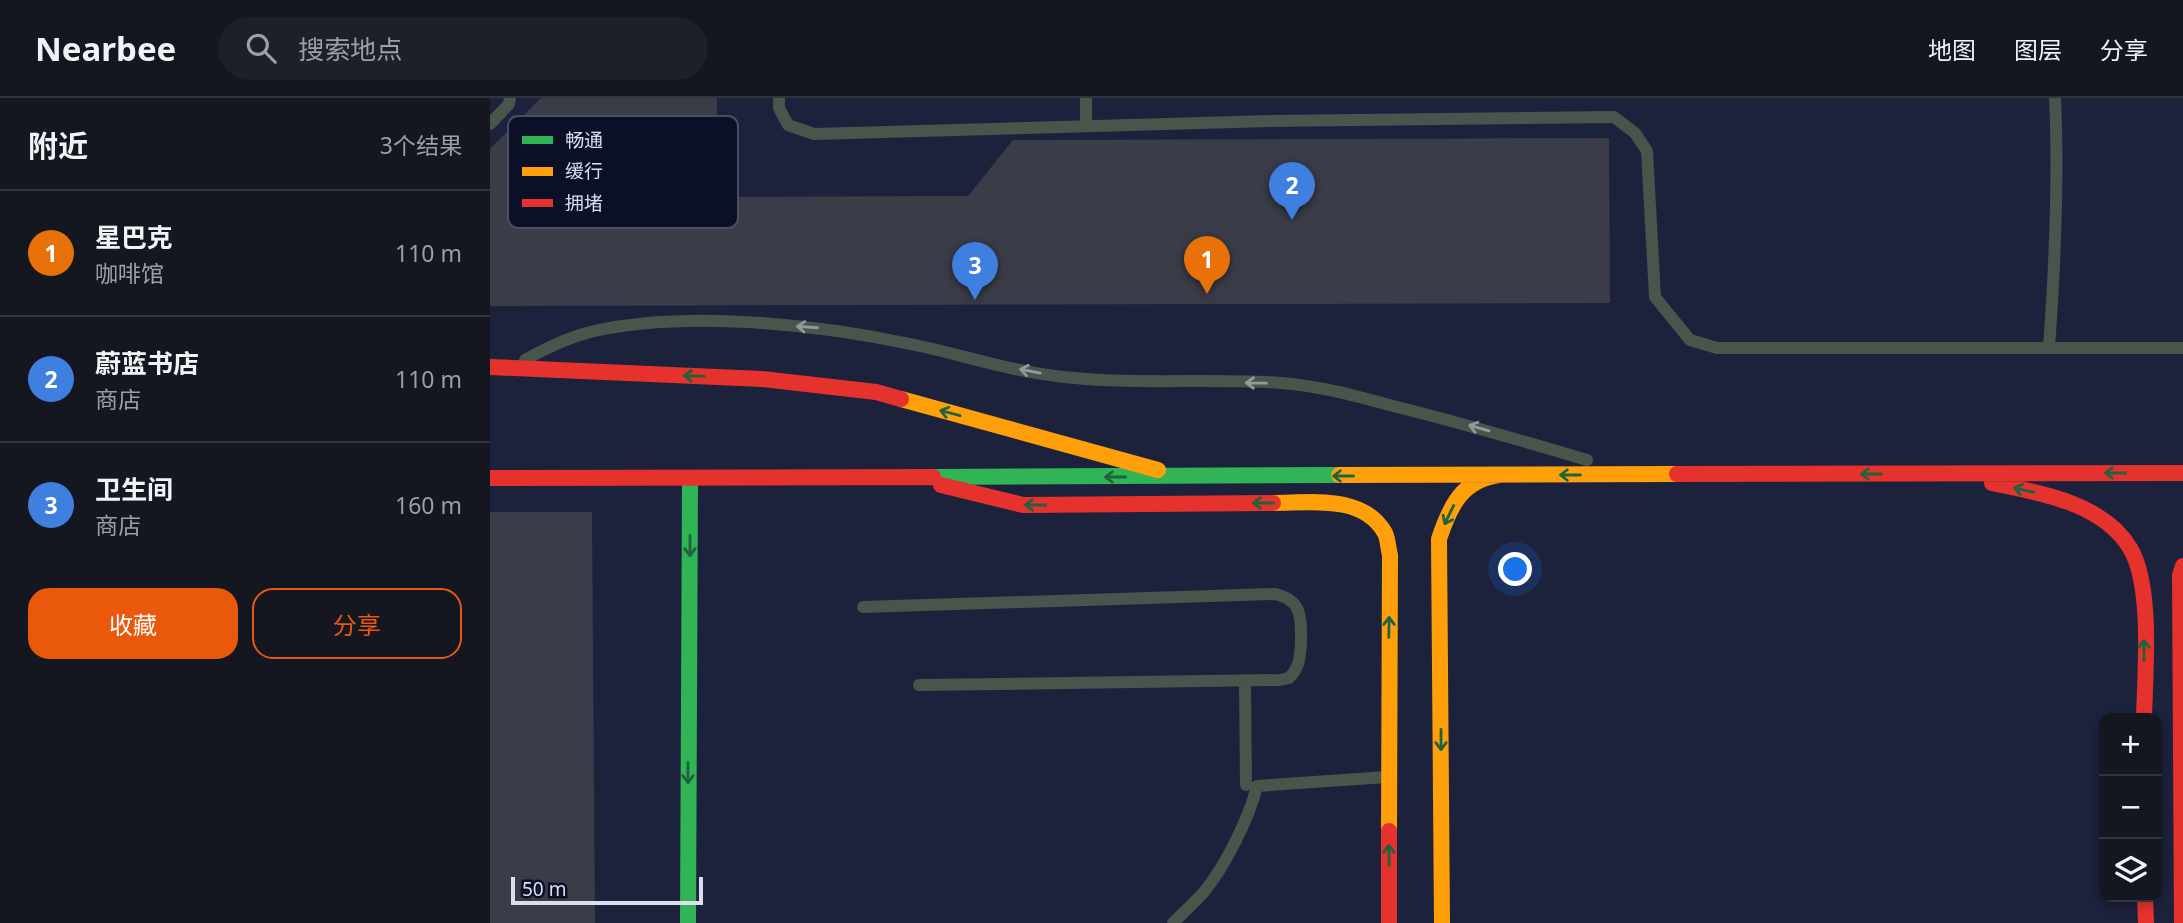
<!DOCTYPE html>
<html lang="zh">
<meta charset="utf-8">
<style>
body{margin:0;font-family:"Noto Sans","Noto Sans SC",sans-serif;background:#1d1f29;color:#f1f3f6}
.controls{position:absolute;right:21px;bottom:21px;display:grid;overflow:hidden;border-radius:14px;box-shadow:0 4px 10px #0003}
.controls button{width:63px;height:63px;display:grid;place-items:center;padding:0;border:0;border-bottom:2px solid #33353e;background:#141620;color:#f1f3f6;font:35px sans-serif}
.scale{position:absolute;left:21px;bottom:18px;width:192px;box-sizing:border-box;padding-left:7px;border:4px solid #dadfef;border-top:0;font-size:19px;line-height:24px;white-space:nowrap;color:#dadfef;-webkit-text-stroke:5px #0c1027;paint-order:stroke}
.you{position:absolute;left:1026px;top:472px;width:24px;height:24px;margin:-18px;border:5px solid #fff;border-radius:50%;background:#1a73e8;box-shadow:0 0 0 10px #1a73e833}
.badge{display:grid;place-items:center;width:46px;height:46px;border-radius:50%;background:#ea580c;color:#fff;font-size:23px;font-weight:700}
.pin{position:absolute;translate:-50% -58px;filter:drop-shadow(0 2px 4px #0008)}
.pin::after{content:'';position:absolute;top:37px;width:24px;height:21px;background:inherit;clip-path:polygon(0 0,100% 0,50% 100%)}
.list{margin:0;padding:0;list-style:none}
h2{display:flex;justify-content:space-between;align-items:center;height:91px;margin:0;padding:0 28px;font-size:30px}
h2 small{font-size:23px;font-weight:400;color:#9d9fa5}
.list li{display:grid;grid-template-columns:46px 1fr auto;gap:21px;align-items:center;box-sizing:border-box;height:126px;padding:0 28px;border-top:2px solid #33353e}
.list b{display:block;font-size:26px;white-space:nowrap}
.list p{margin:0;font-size:23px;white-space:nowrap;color:#9d9fa5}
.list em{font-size:23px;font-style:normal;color:#9d9fa5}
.actions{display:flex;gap:14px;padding:21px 28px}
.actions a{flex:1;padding:16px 0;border:2px solid #ea580c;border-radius:21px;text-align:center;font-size:24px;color:#ea580c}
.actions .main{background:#ea580c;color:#fff}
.icon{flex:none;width:38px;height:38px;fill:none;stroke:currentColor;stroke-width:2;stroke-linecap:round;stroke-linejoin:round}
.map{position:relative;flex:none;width:1693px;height:825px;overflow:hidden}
header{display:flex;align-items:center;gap:42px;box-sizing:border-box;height:98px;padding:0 35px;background:#141620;border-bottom:2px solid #33353e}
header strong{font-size:33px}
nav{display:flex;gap:38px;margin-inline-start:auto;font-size:24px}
.search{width:490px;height:63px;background:#1d1f29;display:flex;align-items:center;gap:18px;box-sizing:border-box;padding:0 24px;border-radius:38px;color:#9d9fa5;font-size:26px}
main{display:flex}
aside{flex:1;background:#141620}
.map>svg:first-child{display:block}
</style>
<header>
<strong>Nearbee</strong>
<div class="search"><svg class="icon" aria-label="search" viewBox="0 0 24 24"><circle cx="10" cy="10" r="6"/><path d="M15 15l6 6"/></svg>搜索地点</div>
<nav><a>地图</a><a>图层</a><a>分享</a></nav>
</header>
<main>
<aside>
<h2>附近<small>3个结果</small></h2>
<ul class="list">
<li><span class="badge" style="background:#e8710a">1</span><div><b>星巴克</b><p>咖啡馆</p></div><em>110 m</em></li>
<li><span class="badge" style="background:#3f7fe0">2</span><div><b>蔚蓝书店</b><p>商店</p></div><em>110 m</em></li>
<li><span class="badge" style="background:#3f7fe0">3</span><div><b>卫生间</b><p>商店</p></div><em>160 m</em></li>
</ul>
<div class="actions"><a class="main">收藏</a><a>分享</a></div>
</aside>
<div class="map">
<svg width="1693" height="825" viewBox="0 0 1693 825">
<rect width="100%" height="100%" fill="#1b1e2b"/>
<path fill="#1c213c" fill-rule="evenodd" d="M0 0H1693V825H0ZM1614 620H1667V799H1614Z"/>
<path fill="#3a3d48" d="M51 0H227L228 99 478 98 523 42 1119 40 1120 205 0 208V51Z
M0 414H102L105 825H0Z"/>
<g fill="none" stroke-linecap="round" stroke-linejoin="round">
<path stroke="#49544a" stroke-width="12" d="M289 0V10L298 27 324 36 780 23 1124 19 1145 35 1157 53 1165 199 1200 242 1227 250H1693
M596 0V28
M0 26 19 6 20 0
M1559 250C1565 166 1569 84 1565 0
M35 262C56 250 77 240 100 234 196 212 328 226 425 247 474 257 523 274 574 279 646 287 719 280 791 285 830 288 866 298 903 308 969 324 1033 343 1097 362
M373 509 785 496C813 502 811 521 811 544 810 559 810 569 799 580L790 582 429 587
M755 584 756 687
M683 825C693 815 704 805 714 794 735 768 759 721 767 688L897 679"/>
<path stroke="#30b455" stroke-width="16" d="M443 379 849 377
M198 825 200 380"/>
<path stroke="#ff9f0a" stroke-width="16" d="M411 301 668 372
M849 377 1187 376
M783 405C821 405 873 396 895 435 898 441 898 450 900 457L899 733
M952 825 949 441C960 408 972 382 1009 377"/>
<path stroke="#e5322d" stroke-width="16" d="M0 269 272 281 386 294 411 301
M1187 376 1693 375
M0 380 443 379
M1502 385C1548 394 1613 405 1640 450 1663 488 1655 575 1654 620
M451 387 533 407 783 405
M1655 799 1656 825
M899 825V733
M1692 825 1690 477 1693 468"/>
</g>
<defs><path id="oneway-shaft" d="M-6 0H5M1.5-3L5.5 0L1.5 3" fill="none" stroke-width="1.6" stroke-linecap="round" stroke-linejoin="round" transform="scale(1.75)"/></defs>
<g stroke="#929a9c">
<use href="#oneway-shaft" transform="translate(317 229) rotate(-176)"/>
<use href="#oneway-shaft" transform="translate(540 273) rotate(-169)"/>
<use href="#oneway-shaft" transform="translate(766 285) rotate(-179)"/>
<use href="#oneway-shaft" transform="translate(989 330) rotate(-164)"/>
</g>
<g stroke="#1e623e">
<use href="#oneway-shaft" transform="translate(204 278) rotate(-178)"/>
<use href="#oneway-shaft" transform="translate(460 315) rotate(-165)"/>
<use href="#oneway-shaft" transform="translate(1625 375) rotate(180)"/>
<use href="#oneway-shaft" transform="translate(1381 376) rotate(180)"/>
<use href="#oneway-shaft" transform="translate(1080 377) rotate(180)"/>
<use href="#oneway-shaft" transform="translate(853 378) rotate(180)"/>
<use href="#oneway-shaft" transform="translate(625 379) rotate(180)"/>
<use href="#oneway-shaft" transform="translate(1534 392) rotate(-167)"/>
<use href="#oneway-shaft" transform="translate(773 405) rotate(180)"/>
<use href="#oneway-shaft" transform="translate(545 407) rotate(180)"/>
<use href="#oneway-shaft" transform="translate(959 417) rotate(116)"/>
<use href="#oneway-shaft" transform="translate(200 448) rotate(90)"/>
<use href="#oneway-shaft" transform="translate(899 529) rotate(-89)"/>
<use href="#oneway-shaft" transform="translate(1654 552) rotate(-90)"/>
<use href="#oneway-shaft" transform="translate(951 642) rotate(90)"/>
<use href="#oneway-shaft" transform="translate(198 675) rotate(90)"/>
<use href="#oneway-shaft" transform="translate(899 757) rotate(-91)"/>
</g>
<rect x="18" y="18" width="230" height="112" rx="10" fill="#0c1027" stroke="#4a4e63" stroke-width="2"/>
<rect x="32" y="38" width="31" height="8" fill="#30b455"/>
<rect x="32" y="69" width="31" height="9" fill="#ff9f0a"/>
<rect x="32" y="101" width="31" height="8" fill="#e5322d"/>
<g font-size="19" fill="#dadfef">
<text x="75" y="49">畅通</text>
<text x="75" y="80">缓行</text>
<text x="75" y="112">拥堵</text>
</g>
</svg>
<div class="controls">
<button>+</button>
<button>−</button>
<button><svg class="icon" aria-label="layers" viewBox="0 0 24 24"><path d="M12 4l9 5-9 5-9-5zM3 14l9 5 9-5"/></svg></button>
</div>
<div class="scale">50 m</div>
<div class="you"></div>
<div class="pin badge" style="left:717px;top:196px;background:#e8710a">1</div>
<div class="pin badge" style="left:802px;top:122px;background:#3f7fe0">2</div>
<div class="pin badge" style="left:485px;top:202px;background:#3f7fe0">3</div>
</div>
</main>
